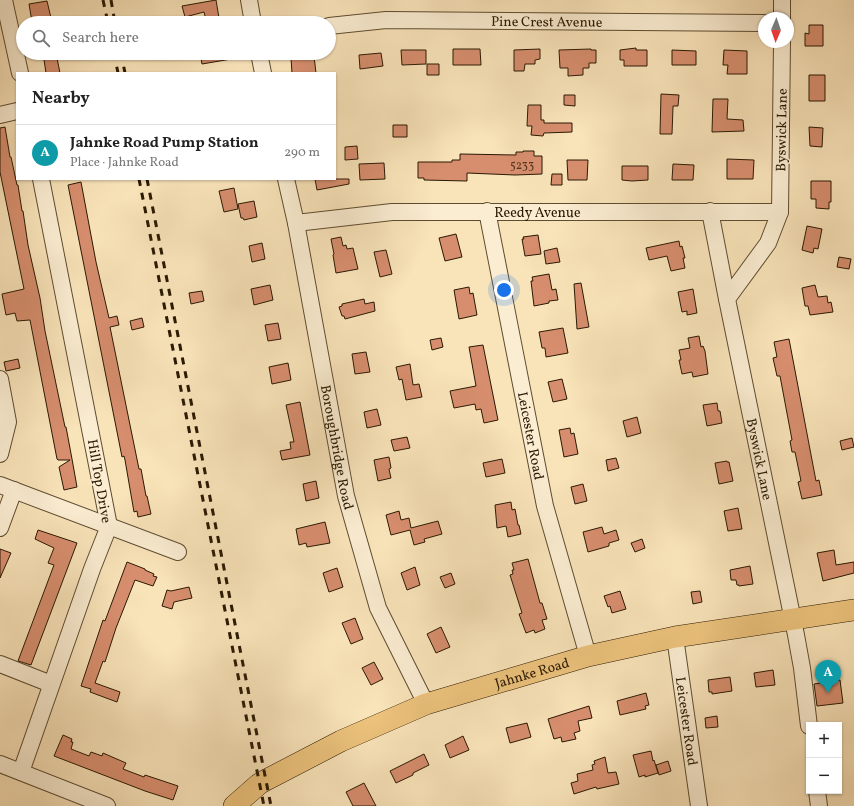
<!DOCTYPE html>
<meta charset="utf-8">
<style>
body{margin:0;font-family:Vollkorn,serif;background:#f2f2f2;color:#222}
.controls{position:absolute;right:12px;bottom:12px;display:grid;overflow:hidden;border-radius:0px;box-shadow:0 1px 3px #0004}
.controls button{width:36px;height:36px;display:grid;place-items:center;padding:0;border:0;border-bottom:1px solid #e0e0e0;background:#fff;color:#222;font:20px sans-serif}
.compass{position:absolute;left:758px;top:12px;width:36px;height:36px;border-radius:50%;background:#fff;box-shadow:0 1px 3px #0004;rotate:182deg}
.you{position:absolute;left:504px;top:290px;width:14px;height:14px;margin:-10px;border:3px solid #fff;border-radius:50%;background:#1a73e8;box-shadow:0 0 0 6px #1a73e833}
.badge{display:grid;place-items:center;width:26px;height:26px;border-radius:50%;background:#8f2418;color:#fff;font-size:13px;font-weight:700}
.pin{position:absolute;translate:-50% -33px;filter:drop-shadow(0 1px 2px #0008)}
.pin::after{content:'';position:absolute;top:21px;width:14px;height:12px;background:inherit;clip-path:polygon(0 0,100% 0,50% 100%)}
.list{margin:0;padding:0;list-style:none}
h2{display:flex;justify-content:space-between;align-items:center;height:52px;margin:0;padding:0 16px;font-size:17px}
h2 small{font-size:13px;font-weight:400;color:#767676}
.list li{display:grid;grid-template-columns:26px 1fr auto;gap:12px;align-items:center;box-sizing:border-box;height:56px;padding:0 16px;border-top:1px solid #e0e0e0}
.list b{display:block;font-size:15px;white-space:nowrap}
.list p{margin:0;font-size:13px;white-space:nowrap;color:#767676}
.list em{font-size:13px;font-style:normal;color:#767676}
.icon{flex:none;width:22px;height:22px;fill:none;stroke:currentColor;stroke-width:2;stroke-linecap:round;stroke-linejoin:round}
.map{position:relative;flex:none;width:854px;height:806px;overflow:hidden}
.search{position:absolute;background:#fff;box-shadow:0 1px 3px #0004;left:16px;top:16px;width:320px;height:44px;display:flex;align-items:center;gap:10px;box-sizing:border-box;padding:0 14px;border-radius:22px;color:#767676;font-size:15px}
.panel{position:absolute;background:#fff;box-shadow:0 1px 3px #0004;left:16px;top:72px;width:320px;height:108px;border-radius:0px}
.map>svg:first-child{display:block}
</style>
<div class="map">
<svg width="854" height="806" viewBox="0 0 854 806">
<rect width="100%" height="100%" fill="#f9e3b9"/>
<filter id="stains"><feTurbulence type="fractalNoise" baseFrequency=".005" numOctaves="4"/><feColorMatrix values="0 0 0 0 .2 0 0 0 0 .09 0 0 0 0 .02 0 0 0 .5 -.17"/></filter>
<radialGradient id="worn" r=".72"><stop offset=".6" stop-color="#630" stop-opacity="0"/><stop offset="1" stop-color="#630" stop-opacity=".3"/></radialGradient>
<path fill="#d78e6e" stroke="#2a1903" d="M216 0 219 18 206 20 204 12 185 17 182 6Z
M47 1 51 18 32 22 29 4Z
M809 25H823V46H805V33L809 34Z
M636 48V50H647V66H624V60H620V50Z
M453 49H480L481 65H453Z
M540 49V59L535 60V64H525L524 71H514V50Z
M591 49V50H596V63H589V68H583V75L568 76V68H560L559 50Z
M401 50H426V64L402 65Z
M672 50 696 51V65H672Z
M724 50 747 51V74H727L728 65H723Z
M43 53H56L60 73H46Z
M200 53H237V58L202 64Z
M381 53 383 66 360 69 359 55Z
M314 56 316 73H292L291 58Z
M427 64H439V75H427Z
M809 75H825V101H809Z
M661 94 679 95 678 106H673V107L672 134H660Z
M564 95H575V106L564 105Z
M713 99H728L727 119 743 120 744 131 712 132Z
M528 105H541V120H544V123H572V132L544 133 543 136 531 135 532 126H527Z
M393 125H407V137H393Z
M5 127 10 157H11L17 185H18L22 211H23L28 245 40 298 45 331 65 427H66L72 459 77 487 64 490 59 467 70 460H58L57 459 30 320 17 321 15 313 6 315 2 294 24 289 0 172V128Z
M809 127 823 128 822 147 810 146Z
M357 146 358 159 345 160V147Z
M523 151H534V156H542V174L515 175 467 173V181L424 180V178H418V162H452V160H460V154L516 155V152H523Z
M727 159 754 160 753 179H727Z
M567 160H588L587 180H568Z
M384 163 385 179 360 180 359 164Z
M673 164 694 165 693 180H672Z
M622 166H648V180L632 181 622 180Z
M552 174H562V185H551Z
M315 179H349V184L317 190Z
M811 181H831V202H829V209L816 208V199H811Z
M81 182 96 262 109 318 117 316 119 325 110 327 139 469H141L146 496H147L151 514 138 517 137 511 134 512 125 460 124 456 122 457 68 185Z
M234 188 238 209 224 212 219 191Z
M254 201 257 217 244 220 243 218H241L238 204Z
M807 226 822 229 818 249 814 248 813 253 802 250Z
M456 234 462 257 445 261 439 238Z
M538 235 541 254 525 256 522 239H524L523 237Z
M341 237 343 246 346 245 347 249 353 248 358 269 336 273 333 255 334 254 331 239Z
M679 241 680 247 682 246 685 258H683L685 268 671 271 667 256 649 260 646 248Z
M262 243 265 259 252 262 249 246Z
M557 248 560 262 546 264 544 251Z
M386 250 392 274 380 277 374 252Z
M839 257 851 259 849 269 837 267Z
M549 274 552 290 556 289 558 300 549 301V303L534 306 531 281H533L532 277Z
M581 283 589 327 577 329 574 284Z
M270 285 273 300 254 305 251 289Z
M815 285 818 297 827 296 828 303 831 302 833 312 810 315 808 306H805L802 288Z
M469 287 470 294 473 293 477 315 459 319 454 290Z
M693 289 697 313 687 315V311L682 312 678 292Z
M202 291 204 301 191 304 189 293Z
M364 299 365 304 374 302 375 311 345 319 344 316H342L339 307 342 306V304Z
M142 318 144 327 132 330 130 321Z
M278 323 281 339 268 341 265 325Z
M563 328 568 353 546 357 545 348H542L539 332Z
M699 336 701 347 703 346 705 351 708 374 693 377 692 372 682 374 679 360H681L679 350 690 348 688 338Z
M441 338 443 347 432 350 430 340Z
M789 339 816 481 819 480 822 495 802 499 798 482 801 481 795 452H792L790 441 792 440 780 376H777L773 358 777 357 774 342Z
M483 345 498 420 484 423 481 409 476 410 475 404 454 408 450 391 476 386 469 347Z
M366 352 370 372 355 374 352 354Z
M18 359 20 368 6 371 4 362Z
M288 363 291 380 272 384 269 367Z
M410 364 413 385 419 384 422 397 406 400 402 379 399 380 396 367Z
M562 379 567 399 553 402 548 382Z
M300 402 310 455 282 460 280 451 291 449 290 442H294L286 405Z
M717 403 718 411H720L722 423 707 426 703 405Z
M377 409 381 425 367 428 364 412Z
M637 417 641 433 627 437 623 421Z
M570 428 571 434 574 433 578 454 564 457 559 430Z
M407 437 410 448 394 451 391 440Z
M852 438 854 447 842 450 840 441Z
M389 457 391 468 389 469 391 478 378 481 374 460Z
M616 458 619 468 608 471 606 460Z
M502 459 505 473 486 477 483 463Z
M727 461V462H729L733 481 719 484 715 463Z
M316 481 319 498 306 501 303 484Z
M583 484 587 501 575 504 571 487Z
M511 502 512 510 515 509 518 525H519L521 534 508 537 506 526 497 528 495 505Z
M738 508 742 529 728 531 724 511Z
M399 511 401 520 409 518 411 528 438 521 442 534 424 539 425 542 414 545 410 530 391 535 386 515Z
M325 522 330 543 307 547 306 543 299 545 296 529Z
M602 527 604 534 616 530 619 540 609 543V546L588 552 583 532Z
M38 530 77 543 31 665 18 661 54 565 48 563 54 548 35 539Z
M642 539 645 548 635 552 631 543Z
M0 549 11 553 0 578Z
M834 550 836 565 854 562V573L823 581 817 553Z
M528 559 540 603H542L547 619 542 620 545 629 535 633 534 630 526 633 519 614 522 613 510 575 513 574 512 570H514L512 563Z
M127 562 145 569V570L154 574 153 576 157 577 153 586 135 580 116 628 105 662 103 661 95 683 120 692 117 702 90 692 91 689 81 686 103 620 105 621Z
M750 566 753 584 739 586V585H737L736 580H731L730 570Z
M415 567 420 585 407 590 401 573Z
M337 568 343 587 329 592 323 573Z
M451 573 455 584 445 588 440 577Z
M189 587 192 598 174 602 172 609 162 606 167 590 171 591Z
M620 591 626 609 612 613 610 606 608 607 604 596Z
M700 591 702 602 693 604 691 592Z
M355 618 363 639 351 644 342 623Z
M441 627 450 647 436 653 427 634Z
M374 662 383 679 371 685 362 668Z
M773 670 775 685 756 687 754 673Z
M730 677 732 691 712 694V692H709L708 680Z
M840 680 843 703 817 706 814 684Z
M646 693 649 705 645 706 646 709 620 715 617 701Z
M589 706 592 718 578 721 580 731 574 733 576 739 562 742 561 737 554 739 548 719Z
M717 716 718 727 706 728 705 718Z
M527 723 531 737 510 743 506 728Z
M63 735 72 739 71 742H73L71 749 89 756 91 752 102 756 103 753 126 763 123 769 144 777 145 775 178 786 173 800 145 791 54 756Z
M463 736 469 750 450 758 445 745Z
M651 751 653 761 654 760 658 773 645 777V775L639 777 633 755Z
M424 754 429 765 413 773V775L396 783 390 771Z
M605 757 608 773 616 772 619 784 597 789 596 787 574 794 571 783 578 781 577 774 593 770 592 765 595 764 594 761Z
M668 761 671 771 659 775 656 765Z
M364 783 376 806H353L346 792Z"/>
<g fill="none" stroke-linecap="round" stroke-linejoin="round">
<g stroke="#5e4c30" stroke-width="18">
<g id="minor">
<path d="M4 0 20 73"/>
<path d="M249 0 253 23"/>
<path d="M782 0V18"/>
<path id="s1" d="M329 26 386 20 764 23"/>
<path id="s2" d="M782 42 780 212 768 243 727 299 796 635 802 668 809 726"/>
<path d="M259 53 263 73"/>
<path d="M0 115 17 111"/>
<path id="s3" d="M286 179 296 223 346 496 378 608 426 704"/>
<path id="s4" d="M487 211 545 506 588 656"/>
<path d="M710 211 727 299"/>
<path id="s5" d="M296 223 392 212H780"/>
<path d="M0 379 8 422 0 454"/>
<path d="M0 485 178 552"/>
<path d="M0 528 14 490"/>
<path id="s6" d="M675 637 699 806"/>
<path d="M0 664 51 684"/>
<path d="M0 764 107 806"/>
<path d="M21 772 92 569 109 526 41 179"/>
<path d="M817 791 819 806"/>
</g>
</g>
<g stroke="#2a1903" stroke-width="22">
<g id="major">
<path id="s7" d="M234 806 259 784 266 780 341 741 426 704 588 656 675 637 854 610"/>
</g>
</g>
<use href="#minor" stroke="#fbedd2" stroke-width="16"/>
<use href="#major" stroke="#ecc27c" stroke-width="21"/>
<path stroke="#2a1903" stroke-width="3" stroke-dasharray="7 7" stroke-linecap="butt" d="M103 0 108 23
M111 0 115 23
M114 53 118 73
M121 53 125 73
M139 179 264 806
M147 179 271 806"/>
</g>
<g text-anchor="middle" stroke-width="3" stroke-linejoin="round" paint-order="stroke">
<g font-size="12" fill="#55361e">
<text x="522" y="169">5233</text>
</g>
<g font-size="14" fill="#2a1903" stroke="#fbedd2">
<text dy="5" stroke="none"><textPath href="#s1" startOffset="218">Pine Crest Avenue</textPath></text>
<text transform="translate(781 130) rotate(-89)" y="5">Byswick Lane</text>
<text dy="5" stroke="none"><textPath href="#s5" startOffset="242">Reedy Avenue</textPath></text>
<text dy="5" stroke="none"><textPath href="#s4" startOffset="229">Leicester Road</textPath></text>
<text dy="5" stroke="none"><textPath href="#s3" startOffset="273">Boroughbridge Road</textPath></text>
<text dy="5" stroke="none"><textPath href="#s2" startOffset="436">Byswick Lane</textPath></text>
<text transform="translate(100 481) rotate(80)" y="5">Hill Top Drive</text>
<text dy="5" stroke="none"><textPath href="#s7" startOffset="329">Jahnke Road</textPath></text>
<text dy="5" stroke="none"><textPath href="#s6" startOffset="85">Leicester Road</textPath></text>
</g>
</g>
<rect width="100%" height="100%" filter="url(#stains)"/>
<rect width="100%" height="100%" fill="url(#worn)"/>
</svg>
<div class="controls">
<button>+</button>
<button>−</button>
</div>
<svg class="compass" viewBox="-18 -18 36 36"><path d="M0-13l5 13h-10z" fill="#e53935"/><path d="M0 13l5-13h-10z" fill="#767676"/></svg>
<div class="you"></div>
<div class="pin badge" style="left:828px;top:693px;background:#0f9aa8">A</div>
<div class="search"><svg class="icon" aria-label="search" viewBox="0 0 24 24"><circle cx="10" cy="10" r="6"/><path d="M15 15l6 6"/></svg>Search here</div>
<section class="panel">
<h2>Nearby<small></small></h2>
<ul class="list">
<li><span class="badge" style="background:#0f9aa8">A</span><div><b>Jahnke Road Pump Station</b><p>Place · Jahnke Road</p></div><em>290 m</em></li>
</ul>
</section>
</div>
